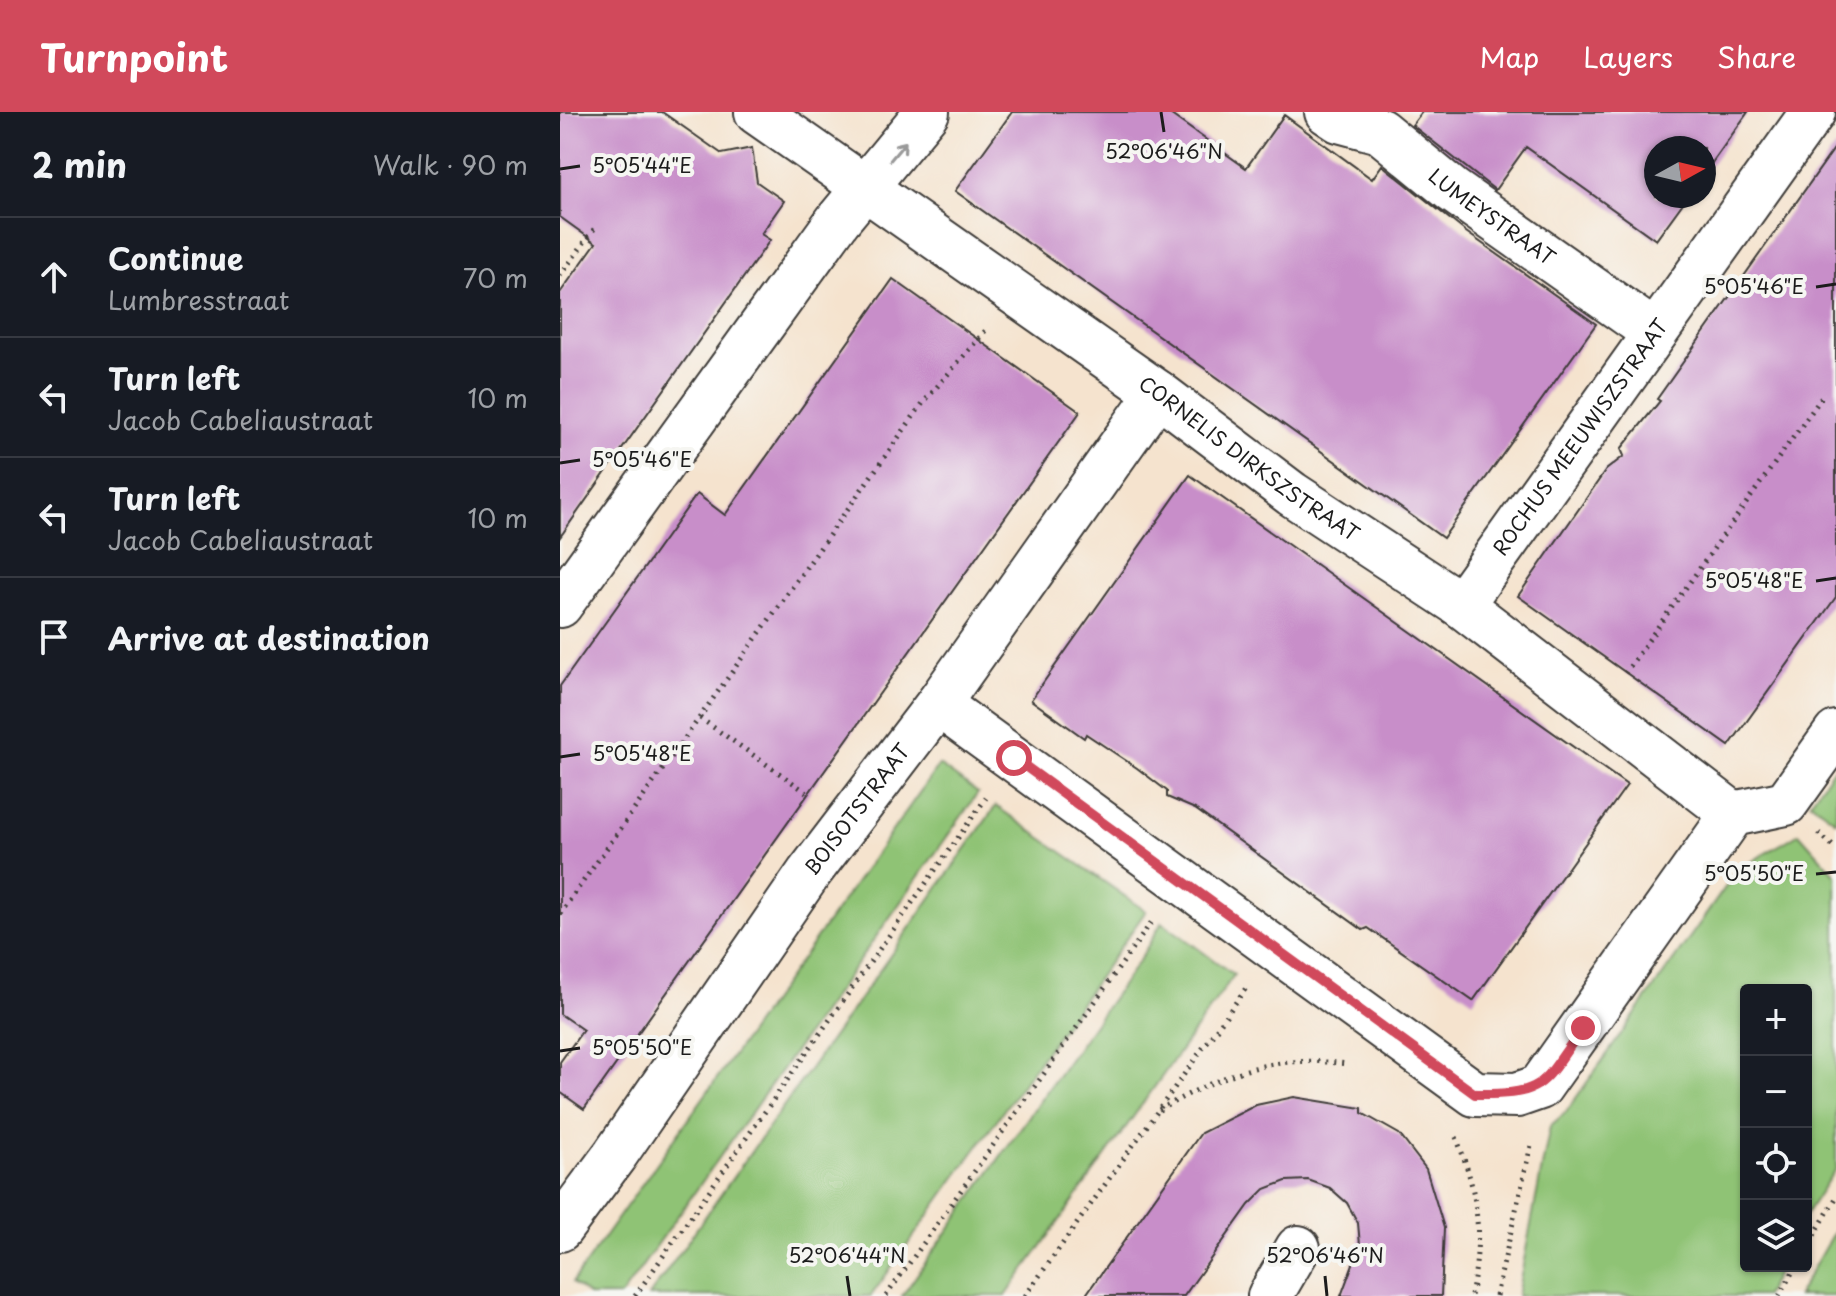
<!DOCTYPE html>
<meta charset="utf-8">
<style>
body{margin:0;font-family:"Playpen Sans",sans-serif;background:#20242c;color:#f1f3f6}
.controls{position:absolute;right:24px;bottom:24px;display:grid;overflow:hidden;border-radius:8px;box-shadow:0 2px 6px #0004}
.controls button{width:72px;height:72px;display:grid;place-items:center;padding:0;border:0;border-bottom:2px solid #363941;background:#171b24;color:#f1f3f6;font:40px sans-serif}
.compass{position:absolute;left:1084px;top:24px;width:72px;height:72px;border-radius:50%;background:#171b24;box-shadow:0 2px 6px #0004;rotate:82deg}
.stop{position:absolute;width:24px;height:24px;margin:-18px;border:6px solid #d1495b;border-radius:50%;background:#fff}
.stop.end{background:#d1495b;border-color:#fff;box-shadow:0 2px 8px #0008}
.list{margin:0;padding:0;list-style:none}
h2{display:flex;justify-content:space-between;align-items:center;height:104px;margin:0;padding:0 32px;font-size:34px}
h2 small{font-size:26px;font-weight:400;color:#9ea1a6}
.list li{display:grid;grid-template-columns:52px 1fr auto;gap:24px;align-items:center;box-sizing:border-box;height:120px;padding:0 32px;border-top:2px solid #363941}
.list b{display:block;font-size:30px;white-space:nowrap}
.list p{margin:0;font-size:26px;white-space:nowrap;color:#9ea1a6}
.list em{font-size:26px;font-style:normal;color:#9ea1a6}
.icon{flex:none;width:44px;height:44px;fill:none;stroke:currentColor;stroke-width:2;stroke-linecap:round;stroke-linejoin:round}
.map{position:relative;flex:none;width:1276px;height:1184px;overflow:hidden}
header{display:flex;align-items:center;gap:48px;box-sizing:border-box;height:112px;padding:0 40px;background:#d1495b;color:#fff}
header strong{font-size:38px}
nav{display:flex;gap:44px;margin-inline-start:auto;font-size:28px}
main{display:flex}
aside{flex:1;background:#171b24}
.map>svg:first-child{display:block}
</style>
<header>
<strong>Turnpoint</strong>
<nav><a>Map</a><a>Layers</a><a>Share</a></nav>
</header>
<main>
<aside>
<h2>2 min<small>Walk · 90 m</small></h2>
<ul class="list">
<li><svg class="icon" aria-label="ahead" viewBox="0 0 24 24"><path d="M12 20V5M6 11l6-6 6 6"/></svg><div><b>Continue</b><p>Lumbresstraat</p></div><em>70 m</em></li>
<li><svg class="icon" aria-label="left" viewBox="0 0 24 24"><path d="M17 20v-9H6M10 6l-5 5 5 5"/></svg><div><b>Turn left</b><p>Jacob Cabeliaustraat</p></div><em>10 m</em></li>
<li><svg class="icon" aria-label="left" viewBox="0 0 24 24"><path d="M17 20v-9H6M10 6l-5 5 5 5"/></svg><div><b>Turn left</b><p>Jacob Cabeliaustraat</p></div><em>10 m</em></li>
<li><svg class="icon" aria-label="arrive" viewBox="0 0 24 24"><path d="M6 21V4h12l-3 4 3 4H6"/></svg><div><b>Arrive at destination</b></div></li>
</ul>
</aside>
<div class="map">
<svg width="1276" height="1184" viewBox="0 0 1276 1184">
<rect width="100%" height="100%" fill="#f6f6f2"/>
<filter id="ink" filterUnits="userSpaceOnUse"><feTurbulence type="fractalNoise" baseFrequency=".0125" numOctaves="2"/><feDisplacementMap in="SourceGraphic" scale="16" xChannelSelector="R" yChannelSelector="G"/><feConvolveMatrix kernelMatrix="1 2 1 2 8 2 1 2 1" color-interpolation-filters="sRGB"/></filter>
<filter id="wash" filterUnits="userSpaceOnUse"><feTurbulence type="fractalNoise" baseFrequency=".006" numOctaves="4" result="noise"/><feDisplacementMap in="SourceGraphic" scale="32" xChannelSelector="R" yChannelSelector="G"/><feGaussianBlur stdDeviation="1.8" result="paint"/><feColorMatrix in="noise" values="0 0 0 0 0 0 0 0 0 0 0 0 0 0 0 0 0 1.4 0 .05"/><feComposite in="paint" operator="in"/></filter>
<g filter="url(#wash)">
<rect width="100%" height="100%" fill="#f5e3ce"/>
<path fill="#8fc375" stroke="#567048" stroke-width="2" d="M379 653 418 681 61 1184H29L12 1171Z
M1276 653V709L1250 690Z
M436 694 586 799 311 1184H89Z
M1239 721 1276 763V1056L1246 1102V878H1186V1154H1221L1205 1184H957L990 1014 1006 1000 1174 763C1193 746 1217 736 1239 721Z
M602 810 674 863 446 1184H342L580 847Z
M1276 1116V1184H1237Z"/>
<g id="blocks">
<path fill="#c88ec9" d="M0 0H102L162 42 192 36 197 70 224 89 201 122 210 128 0 425V181L36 131 0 105Z
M452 0H607L686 56 724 3 812 67 822 53 906 120 1036 212 883 426 395 79Z
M862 0H1188L1144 62V36H1096V84H1128L1096 128 966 35 935 78 852 13Z
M1276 34V485L1169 634 958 484 1046 358 1064 344 1061 337 1100 289 1097 287Z
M333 167 520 300 24 997 0 980V950L23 918 0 902V574L137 382 165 403Z
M630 363 1067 673 913 889 808 816 803 818 635 697 607 685V679L577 656 526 622 524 626 471 588Z
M734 985 802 996V1001L839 1022 866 1057 884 1116 881 1184H781L800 1133 798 1111 787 1091 770 1076 748 1068 726 1069 705 1077 689 1093 624 1184H525L641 1021 696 993Z"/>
</g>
</g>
<g filter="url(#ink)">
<use href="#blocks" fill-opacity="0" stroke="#3d3a37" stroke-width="2"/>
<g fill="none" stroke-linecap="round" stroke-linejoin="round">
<g stroke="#3d3a37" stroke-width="48">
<g id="street">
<path id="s1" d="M197 0 598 281 732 382 901 493 1173 702"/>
<path id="s2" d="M767 0 779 8 820 19 892 78 1095 221"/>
<path d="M0 493 278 108 367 0"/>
<path id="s3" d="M901 493 1253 0"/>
<path d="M378 592 915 982 957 983 980 975 1173 702 1226 691 1276 621"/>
<path id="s4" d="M0 1117 55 1043 249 761 378 592 598 281"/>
<path d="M710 1184 738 1136"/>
</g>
</g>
<path stroke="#3d3a37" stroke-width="5" stroke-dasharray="2 6" stroke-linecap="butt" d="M0 164 34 117
M1065 561 1262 285
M140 606 249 682
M1259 721 1276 737
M0 802 363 291 426 218
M599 998C666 961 709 942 787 952
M896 1025C919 1082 923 1124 911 1184
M1246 1137 1276 1086
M75 1184 426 686
M326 1184 593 808
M465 1184 686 876
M936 1184 972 1029
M1219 1184 1236 1154"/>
<use href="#street" stroke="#fff" stroke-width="44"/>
</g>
<defs><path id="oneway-shaft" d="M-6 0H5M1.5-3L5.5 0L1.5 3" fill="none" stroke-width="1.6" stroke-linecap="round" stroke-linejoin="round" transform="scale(2)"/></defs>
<use stroke="#999" href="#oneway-shaft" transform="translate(338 39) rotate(-50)"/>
</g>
<g fill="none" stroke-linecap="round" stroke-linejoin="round" filter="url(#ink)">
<path stroke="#d1495b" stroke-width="10" d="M454 646 915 982C990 983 981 971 1023 916"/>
</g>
<path fill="none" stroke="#1c1c1c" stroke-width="3" d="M601 0 604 20M0 57 20 54M1256 175 1276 172M0 351 20 348M1256 469 1276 466M0 645 20 642M1256 762 1276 760M0 939 20 936M287 1164 290 1184M765 1164 767 1184"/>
<g text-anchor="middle" stroke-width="8" stroke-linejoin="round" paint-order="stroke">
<g font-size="20" fill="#1c1c1c" stroke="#f6f6f2">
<text dy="7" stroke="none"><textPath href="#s2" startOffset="198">LUMEYSTRAAT</textPath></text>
<text dy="7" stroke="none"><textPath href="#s3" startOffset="206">ROCHUS MEEUWISZSTRAAT</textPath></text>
<text dy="7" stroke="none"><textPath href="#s1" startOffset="602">CORNELIS DIRKSZSTRAAT</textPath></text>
<text dy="7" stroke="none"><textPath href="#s4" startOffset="514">BOISOTSTRAAT</textPath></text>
</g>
</g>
<g font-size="20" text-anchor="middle" fill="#1c1c1c" stroke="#f6f6f2" stroke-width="8" stroke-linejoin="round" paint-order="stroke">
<text x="604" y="47">52°06'46"N</text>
<text x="82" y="61">5°05'44"E</text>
<text x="1194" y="182">5°05'46"E</text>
<text x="82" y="355">5°05'46"E</text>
<text x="1194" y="476">5°05'48"E</text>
<text x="82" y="649">5°05'48"E</text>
<text x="1194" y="769">5°05'50"E</text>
<text x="82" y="943">5°05'50"E</text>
<text x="287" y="1151">52°06'44"N</text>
<text x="765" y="1151">52°06'46"N</text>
</g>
</svg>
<div class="controls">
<button>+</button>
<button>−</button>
<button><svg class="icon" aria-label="locate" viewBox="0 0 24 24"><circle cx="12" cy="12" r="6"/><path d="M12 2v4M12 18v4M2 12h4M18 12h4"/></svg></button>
<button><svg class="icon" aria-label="layers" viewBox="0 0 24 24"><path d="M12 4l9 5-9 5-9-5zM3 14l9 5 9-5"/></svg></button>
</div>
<svg class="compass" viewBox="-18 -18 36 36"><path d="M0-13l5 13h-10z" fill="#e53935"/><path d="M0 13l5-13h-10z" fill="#9ea1a6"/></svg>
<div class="stop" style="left:454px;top:646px"></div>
<div class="stop end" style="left:1023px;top:916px"></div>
</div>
</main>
